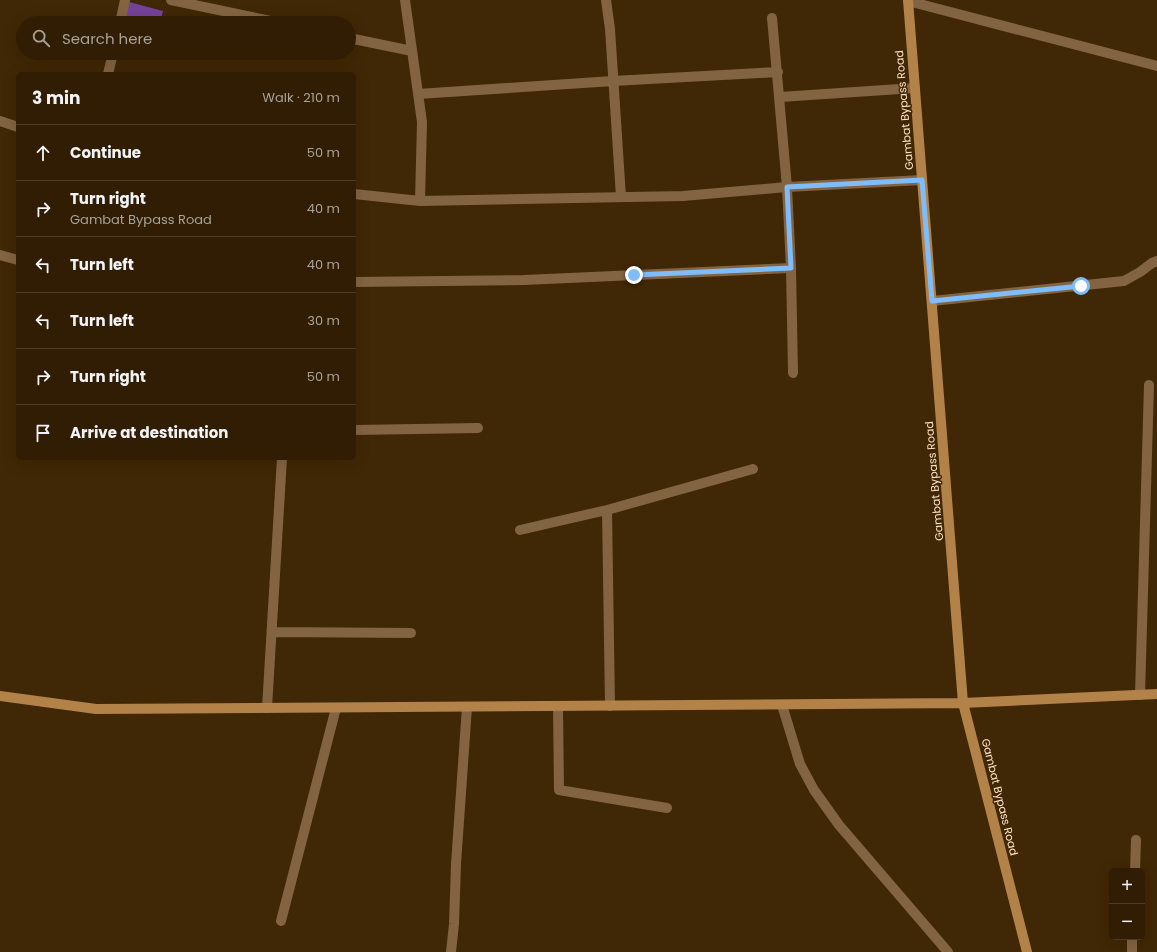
<!DOCTYPE html>
<meta charset="utf-8">
<style>
body{margin:0;font-family:Poppins,sans-serif;background:#3c2a13;color:#f1f3f6}
.controls{position:absolute;right:12px;bottom:12px;display:grid;overflow:hidden;border-radius:6px;box-shadow:0 4px 16px #0002}
.controls button{width:36px;height:36px;display:grid;place-items:center;padding:0;border:0;border-bottom:1px solid #4b3b26;background:#301d04;color:#f1f3f6;font:20px sans-serif}
.stop{position:absolute;width:12px;height:12px;margin:-9px;border:3px solid #7fbdfa;border-radius:50%;background:#fff}
.stop.end{background:#7fbdfa;border-color:#fff;box-shadow:0 1px 4px #0008}
.list{margin:0;padding:0;list-style:none}
h2{display:flex;justify-content:space-between;align-items:center;height:52px;margin:0;padding:0 16px;font-size:17px}
h2 small{font-size:13px;font-weight:400;color:#a8a29a}
.list li{display:grid;grid-template-columns:26px 1fr auto;gap:12px;align-items:center;box-sizing:border-box;height:56px;padding:0 16px;border-top:1px solid #4b3b26}
.list b{display:block;font-size:15px;white-space:nowrap}
.list p{margin:0;font-size:13px;white-space:nowrap;color:#a8a29a}
.list em{font-size:13px;font-style:normal;color:#a8a29a}
.icon{flex:none;width:22px;height:22px;fill:none;stroke:currentColor;stroke-width:2;stroke-linecap:round;stroke-linejoin:round}
.map{position:relative;flex:none;width:1157px;height:952px;overflow:hidden}
.search{position:absolute;background:#301d04;box-shadow:0 4px 16px #0002;left:16px;top:16px;width:340px;height:44px;display:flex;align-items:center;gap:10px;box-sizing:border-box;padding:0 14px;border-radius:22px;color:#a8a29a;font-size:15px}
.panel{position:absolute;background:#301d04;box-shadow:0 4px 16px #0002;left:16px;top:72px;width:340px;height:388px;border-radius:6px}
.map>svg:first-child{display:block}
</style>
<div class="map">
<svg width="1157" height="952" viewBox="0 0 1157 952">
<rect width="100%" height="100%" fill="#402705"/>
<path fill="#754299" d="M129 2 163 11 160 23H124Z"/>
<g fill="none" stroke-linecap="round" stroke-linejoin="round">
<path stroke="#836442" stroke-width="10" d="M171 0 280 23
M405 0 422 122 420 201
M606 0 610 29 621 197
M908 1 1157 66
M772 18 787 187 791 268 793 373
M120 23 125 0
M349 38 412 51
M108 74 113 53
M418 94 613 81 778 72
M780 97 915 88
M0 121 18 127
M354 194 420 201 683 196 787 187 922 180
M0 255 18 260
M354 282 524 280 791 268
M932 301 1124 281 1140 272 1152 263 1157 261
M354 430 478 428
M607 510 610 706
M520 530 607 510 753 469
M272 632 411 633
M1140 695 1149 385
M782 705 800 764 814 790 839 825 948 952
M558 707 559 790 667 808
M267 708 282 458
M1135 871 1136 840
M281 921 336 708
M451 952 454 924 456 864 467 707
M1132 952V937"/>
<path stroke="#b38249" stroke-width="10" d="M908 0 963 703 1027 952
M0 696 96 709 963 703 1157 694"/>
</g>
<g fill="none" stroke-linecap="round" stroke-linejoin="round">
<path stroke="#7fbdfa" stroke-width="5" d="M634 275 791 268 787 187 922 180 932 301 1081 286"/>
</g>
<g text-anchor="middle" stroke-width="3" stroke-linejoin="round" paint-order="stroke">
<g font-size="11" fill="#ffe3c6" stroke="#402705">
<text transform="translate(904 110) rotate(-95)" y="4">Gambat Bypass Road</text>
<text transform="translate(934 481) rotate(-95)" y="4">Gambat Bypass Road</text>
<text transform="translate(1000 797) rotate(76)" y="4">Gambat Bypass Road</text>
</g>
</g>
</svg>
<div class="controls">
<button>+</button>
<button>−</button>
</div>
<div class="stop" style="left:1081px;top:286px"></div>
<div class="stop end" style="left:634px;top:275px"></div>
<div class="search"><svg class="icon" aria-label="search" viewBox="0 0 24 24"><circle cx="10" cy="10" r="6"/><path d="M15 15l6 6"/></svg>Search here</div>
<section class="panel">
<h2>3 min<small>Walk · 210 m</small></h2>
<ul class="list">
<li><svg class="icon" aria-label="ahead" viewBox="0 0 24 24"><path d="M12 20V5M6 11l6-6 6 6"/></svg><div><b>Continue</b></div><em>50 m</em></li>
<li><svg class="icon" aria-label="right" viewBox="0 0 24 24"><path d="M7 20v-9h11M14 6l5 5-5 5"/></svg><div><b>Turn right</b><p>Gambat Bypass Road</p></div><em>40 m</em></li>
<li><svg class="icon" aria-label="left" viewBox="0 0 24 24"><path d="M17 20v-9H6M10 6l-5 5 5 5"/></svg><div><b>Turn left</b></div><em>40 m</em></li>
<li><svg class="icon" aria-label="left" viewBox="0 0 24 24"><path d="M17 20v-9H6M10 6l-5 5 5 5"/></svg><div><b>Turn left</b></div><em>30 m</em></li>
<li><svg class="icon" aria-label="right" viewBox="0 0 24 24"><path d="M7 20v-9h11M14 6l5 5-5 5"/></svg><div><b>Turn right</b></div><em>50 m</em></li>
<li><svg class="icon" aria-label="arrive" viewBox="0 0 24 24"><path d="M6 21V4h12l-3 4 3 4H6"/></svg><div><b>Arrive at destination</b></div></li>
</ul>
</section>
</div>
